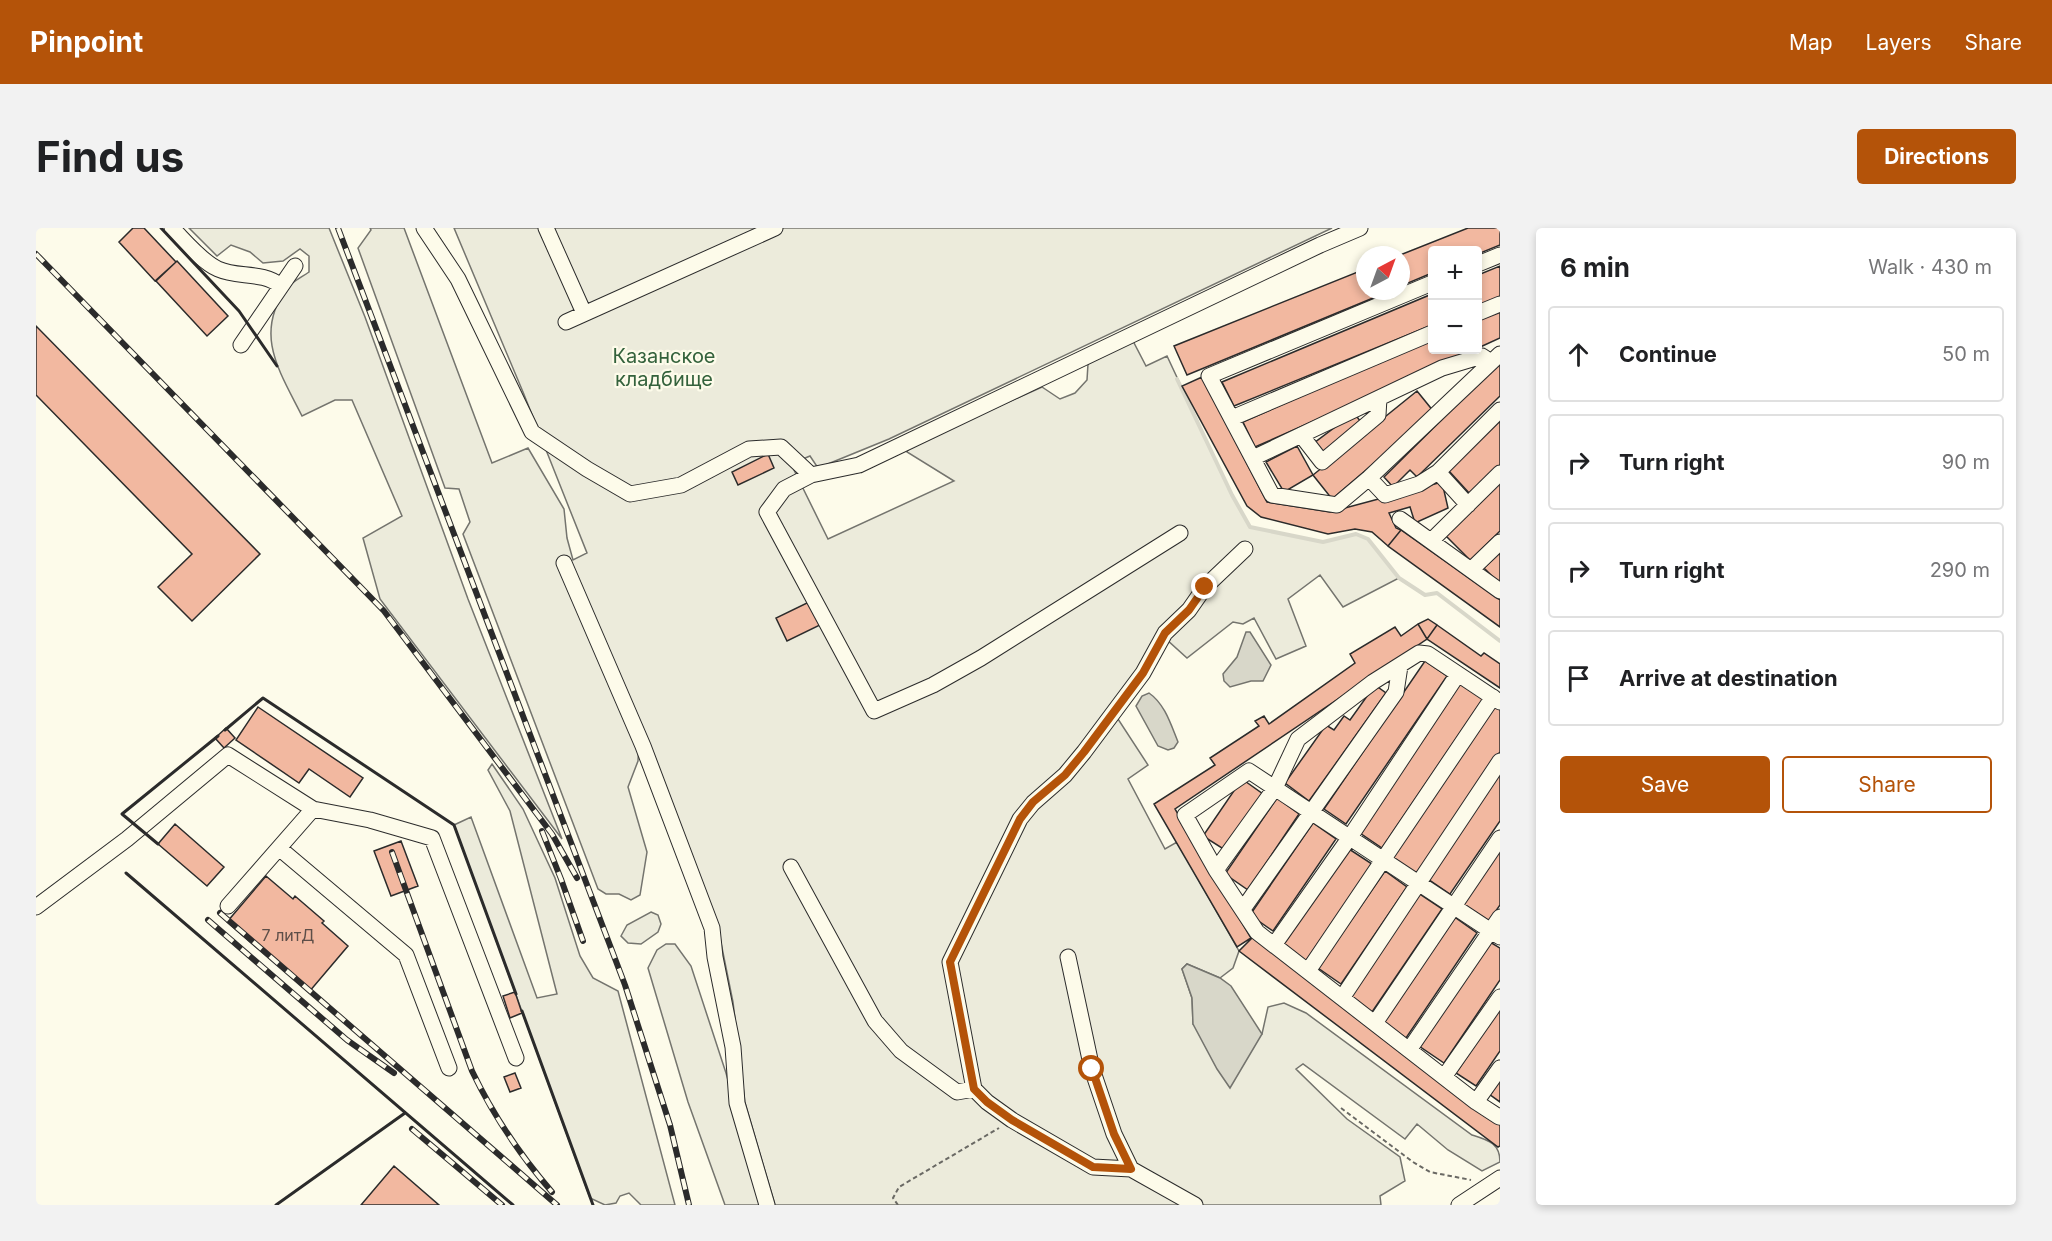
<!DOCTYPE html>
<meta charset="utf-8">
<style>
body{margin:0;font-family:Inter,sans-serif;background:#f2f2f2;color:#202124}
.controls{position:absolute;right:18px;top:18px;display:grid;overflow:hidden;border-radius:6px;box-shadow:0 3px 9px #0003}
.controls button{width:54px;height:54px;display:grid;place-items:center;padding:0;border:0;border-bottom:2px solid #e0e0e0;background:#fff;color:#202124;font:30px sans-serif}
.compass{position:absolute;left:1320px;top:18px;width:54px;height:54px;border-radius:50%;background:#fff;box-shadow:0 3px 9px #0003;rotate:41deg}
.stop{position:absolute;width:18px;height:18px;margin:-14px;border:4px solid #b45309;border-radius:50%;background:#fff}
.stop.end{background:#b45309;border-color:#fff;box-shadow:0 2px 6px #0008}
.list{margin:0;padding:0;list-style:none}
h2{display:flex;justify-content:space-between;align-items:center;height:78px;margin:0;padding:0 24px;font-size:26px}
h2 small{font-size:20px;font-weight:400;color:#757577}
.list li{display:grid;grid-template-columns:39px 1fr auto;gap:18px;align-items:center;box-sizing:border-box;height:96px;margin:0 12px 12px;padding:0 12px;border:2px solid #e0e0e0;border-radius:6px}
.list b{display:block;font-size:22px;white-space:nowrap}
.list em{font-size:20px;font-style:normal;color:#757577}
.actions{display:flex;gap:12px;padding:18px 24px}
.actions a{flex:1;padding:14px 0;border:2px solid #b45309;border-radius:6px;text-align:center;font-size:21px;color:#b45309}
.actions .main{background:#b45309;color:#fff}
.icon{flex:none;width:33px;height:33px;fill:none;stroke:currentColor;stroke-width:2;stroke-linecap:round;stroke-linejoin:round}
.map{position:relative;flex:none;width:1464px;height:977px;overflow:hidden;border-radius:6px}
header{display:flex;align-items:center;gap:36px;box-sizing:border-box;height:84px;padding:0 30px;background:#b45309;color:#fff}
header strong{font-size:28px}
nav{display:flex;gap:33px;margin-inline-start:auto;font-size:21px}
.intro{display:flex;align-items:center;justify-content:space-between;box-sizing:border-box;height:144px;padding:0 36px}
h1{margin:0;font-size:42px}
.button{padding:15px 27px;border-radius:6px;background:#b45309;color:#fff;font-size:21px;font-weight:700}
main{display:flex;gap:36px;padding:0 36px}
aside{flex:1;background:#fff;border-radius:6px;box-shadow:0 3px 9px #0003}
.map>svg:first-child{display:block}
</style>
<header>
<strong>Pinpoint</strong>
<nav><a>Map</a><a>Layers</a><a>Share</a></nav>
</header>
<div class="intro"><h1>Find us</h1><a class="button">Directions</a></div>
<main>
<div class="map">
<svg width="1464" height="977" viewBox="0 0 1464 977">
<rect width="100%" height="100%" fill="#fdfbea"/>
<path fill="#ecebdb" stroke="#74746e" stroke-width="1.5" d="M153 0H293L329 89 432 371 526 611 344 371 327 310 366 288 316 172H299L266 188C244 144 217 106 251 60 256 54 266 49 273 44V28L264 21 247 33 227 35 214 24 195 17 181 28Z
M334 0H368L456 235 492 220 528 281 531 310 537 332 551 325 487 164 418 0H1296L853 211 782 240 774 228 755 236 792 311 918 253 871 224 874 218 1006 159 1024 171 1039 165 1051 152 1052 136 1097 113 1110 138 1131 128 1196 267 1214 299 1287 314 1320 306 1332 311 1363 350 1307 379 1284 347 1252 371 1270 418 1240 431 1218 390 1207 396 1197 394 1151 430 1131 412 1080 488 1112 537 1092 551 1129 621 1141 614 1203 723 1197 740 1184 750 1151 736 1146 741 1156 770 1157 796 1226 806 1232 779 1248 775 1270 785 1436 907C1452 912 1464 915 1464 934L1446 943 1412 922 1381 896 1369 911 1267 836 1260 841 1311 891 1364 929 1369 953 1344 968 1345 977H739L709 875 697 774 682 700 603 512 602 533 592 559 611 624 604 667 595 672 583 666H570L562 661 427 306 434 294 423 261 409 260 322 20 335 2Z
M456 536 487 581 519 650 544 728 557 750 582 763 639 977H605L593 965 584 968 580 975 569 977 554 970 418 597 435 589 501 770 521 766 474 583 452 542Z
M615 684 622 687 625 696 622 704 605 716 592 715 585 708 591 697Z
M630 716H639L655 738 690 845 728 977H689L652 874 612 740 621 722Z"/>
<path fill="#d8d7c9" stroke="#74746e" stroke-width="1.5" d="M1210 404H1214L1235 437 1227 453H1215L1194 459 1188 453 1187 446 1201 429Z
M1113 465C1129 476 1135 497 1142 514L1138 520 1132 522 1122 518 1100 478 1106 468Z
M1151 736 1184 750 1195 758 1226 806 1194 860 1181 841 1157 796 1156 770 1146 741Z"/>
<g fill="none" stroke-linecap="round" stroke-linejoin="round">
<path stroke="#d8d7c9" stroke-width="4" d="M1141 151 1196 267 1214 299 1287 314 1320 306 1332 311 1363 350 1389 367 1401 365 1464 413"/>
</g>
<path fill="#f2b8a0" stroke="#2b2b2b" stroke-width="1.5" d="M97 0H108L140 34 119 53 83 14Z
M1432 0H1464V17L1442 26V22H1396V45L1365 58 1364 27Z
M141 33 192 88 171 108 120 53Z
M1464 38V69L1442 78V47Z
M1329 41V63H1354L1151 147 1138 118Z
M1396 66V97L1198 178 1186 154Z
M1464 81V110L1442 120V91Z
M0 98 224 326 156 393 122 359 156 326 0 167Z
M1396 110V122H1439L1219 219 1207 194Z
M1464 134V168L1381 249 1374 242 1357 259 1348 249Z
M1166 149 1231 274 1294 284 1406 254 1412 280 1379 295 1374 279 1353 285 1360 300 1365 302 1352 318 1336 304 1319 301 1292 306 1225 289 1211 278 1146 158Z
M1381 163 1398 184 1296 271 1277 247Z
M1318 185 1325 194 1286 225 1278 215Z
M1464 193V237L1434 266 1413 243Z
M1261 218 1277 247 1248 264 1230 234Z
M732 226 738 240 702 257 696 244Z
M1464 255V303L1434 332 1410 308Z
M1365 302 1464 372V399L1352 318Z
M1464 325V356L1448 340Z
M773 374 784 397 751 413 740 390Z
M1392 391 1401 397 1391 411 1382 396Z
M1382 396 1391 411 1139 581 1215 710 1201 719 1118 576 1179 537 1174 530 1223 498 1219 493 1228 488 1233 496 1319 435 1314 426 1359 399 1365 408Z
M1401 397 1445 428 1448 425 1464 436V460L1391 411Z
M1389 433 1411 448 1310 596 1288 581Z
M1423 454 1447 471 1346 620 1321 603Z
M1339 457 1350 465 1273 573 1249 555 1290 497 1298 502 1308 488 1314 492Z
M1458 477 1464 481V524L1381 646 1355 628Z
M222 479 327 550 314 569 273 541 263 555 200 512Z
M190 500 199 510 188 520 179 510Z
M1464 539V593L1414 666 1389 649Z
M1206 551 1227 566 1189 622 1167 608Z
M1241 570 1263 586 1212 662 1189 646Z
M1277 595 1300 611 1237 703 1214 687Z
M139 596 188 639 171 658 122 616Z
M365 613 382 658 355 668 338 623Z
M1464 617V677L1453 693 1425 675Z
M1313 621 1336 636 1270 733 1247 717Z
M1349 643 1371 659 1305 756 1282 740Z
M230 648 257 671 259 668 288 693 286 695 312 718 273 764 191 694Z
M1382 665 1406 681 1336 784 1311 768Z
M1417 688 1441 705 1370 810 1345 793Z
M1218 708 1464 894V918L1462 919 1203 723Z
M1454 714 1464 720V752L1408 835 1383 818Z
M479 764 486 785 474 790 467 768Z
M1464 780V823L1440 858 1420 845Z
M479 845 485 860 474 864 468 849Z
M1464 850V874L1453 866Z
M358 938 403 977H325Z"/>
<g fill="none" stroke-linecap="round" stroke-linejoin="round">
<g stroke="#2b2b2b" stroke-width="17">
<path id="minor" d="M136 0C148 12 166 34 182 41 202 50 226 43 245 58
M388 0 422 51 496 204 551 241 594 266 645 257 713 221 745 219 775 247
M510 0 548 85
M1442 36 1464 27
M1396 55 1173 148 1236 267 1301 277 1333 250 1464 126
M1442 85 1464 76
M530 94 739 0
M205 117 259 38
M1196 190 1396 105
M1265 207 1286 234 1342 187 1343 170
M1217 230 1406 140 1446 128 1455 134
M1402 244 1432 277
M1333 250 1349 267 1383 256 1402 244 1464 182
M1364 291 1464 363
M1144 305 945 430 897 457 838 483 731 284 748 261 775 247 823 237 1284 17 1324 0
M1395 313 1464 245
M528 335 607 518 676 700 679 729 697 819 701 875 731 977
M1435 342 1464 314
M243 620 370 727 413 840
M755 639 839 793 865 823 921 864 938 861 951 874 976 892 1057 939 1095 941
M1180 642 1239 560 1262 511 1337 454 1383 425 1392 426 1464 474
M192 678 277 581
M0 679 91 611 192 527 277 581 334 592 396 610 480 830
M1207 681 1360 464 1364 438
M1464 709 1213 543 1149 587 1180 642 1221 704 1440 874 1463 889 1464 888
M1238 717 1314 609 1422 446
M1032 729 1056 841 1078 906 1095 941 1159 977
M1272 743 1457 469
M1306 770 1464 533
M1339 795 1464 610
M1373 822 1464 689
M1408 849 1464 769
M938 861 914 734 984 591 997 575 1029 547 1048 524 1107 445 1129 405 1153 382 1169 359 1209 321
M1440 874 1464 840
M1423 977 1464 950"/>
</g>
<path stroke="#6a6964" stroke-width="2" stroke-dasharray="4.5 3" stroke-linecap="butt" d="M1305 880 1377 934 1394 944 1435 952
M862 977 857 970 863 959 963 900"/>
<use href="#minor" stroke="#fdfbea" stroke-width="15"/>
<g stroke="#2b2b2b" stroke-width="6">
<path id="rail" d="M302 0 589 757 634 897 653 977
M0 26 348 383 516 606 541 650
M506 603 525 651 547 713
M356 624 436 843C457 887 484 927 516 964
M184 685 521 977
M172 692 311 812 358 845
M376 901 466 977"/>
</g>
<use href="#rail" stroke="#fdfbea" stroke-width="4" stroke-dasharray="11" stroke-linecap="butt"/>
<path stroke="#2b2b2b" stroke-width="3" d="M125 0 203 83 241 138
M189 502 227 470 418 597 480 766
M122 616 86 586 182 508
M90 645 477 977
M486 783 557 977
M240 977 369 885"/>
</g>
<g fill="none" stroke-linecap="round" stroke-linejoin="round">
<path stroke="#b45309" stroke-width="8" d="M1056 841 1078 906 1095 941 1057 939 976 892 951 874 938 861 914 734 984 591 997 574 1029 547 1048 524 1107 445 1129 405 1153 382 1169 359"/>
</g>
<g text-anchor="middle" stroke-width="4.5" stroke-linejoin="round" paint-order="stroke">
<g font-size="16" fill="#5d4e48">
<text x="252" y="713">7 литД</text>
</g>
<g font-size="20" fill="#34623c" stroke="#fdfbea">
<text x="628" y="135">Казанское<tspan x="628" dy="23">кладбище</tspan></text>
</g>
</g>
</svg>
<div class="controls">
<button>+</button>
<button>−</button>
</div>
<svg class="compass" viewBox="-18 -18 36 36"><path d="M0-13l5 13h-10z" fill="#e53935"/><path d="M0 13l5-13h-10z" fill="#757577"/></svg>
<div class="stop" style="left:1056px;top:841px"></div>
<div class="stop end" style="left:1169px;top:359px"></div>
</div>
<aside>
<h2>6 min<small>Walk · 430 m</small></h2>
<ul class="list">
<li><svg class="icon" aria-label="ahead" viewBox="0 0 24 24"><path d="M12 20V5M6 11l6-6 6 6"/></svg><div><b>Continue</b></div><em>50 m</em></li>
<li><svg class="icon" aria-label="right" viewBox="0 0 24 24"><path d="M7 20v-9h11M14 6l5 5-5 5"/></svg><div><b>Turn right</b></div><em>90 m</em></li>
<li><svg class="icon" aria-label="right" viewBox="0 0 24 24"><path d="M7 20v-9h11M14 6l5 5-5 5"/></svg><div><b>Turn right</b></div><em>290 m</em></li>
<li><svg class="icon" aria-label="arrive" viewBox="0 0 24 24"><path d="M6 21V4h12l-3 4 3 4H6"/></svg><div><b>Arrive at destination</b></div></li>
</ul>
<div class="actions"><a class="main">Save</a><a>Share</a></div>
</aside>
</main>
